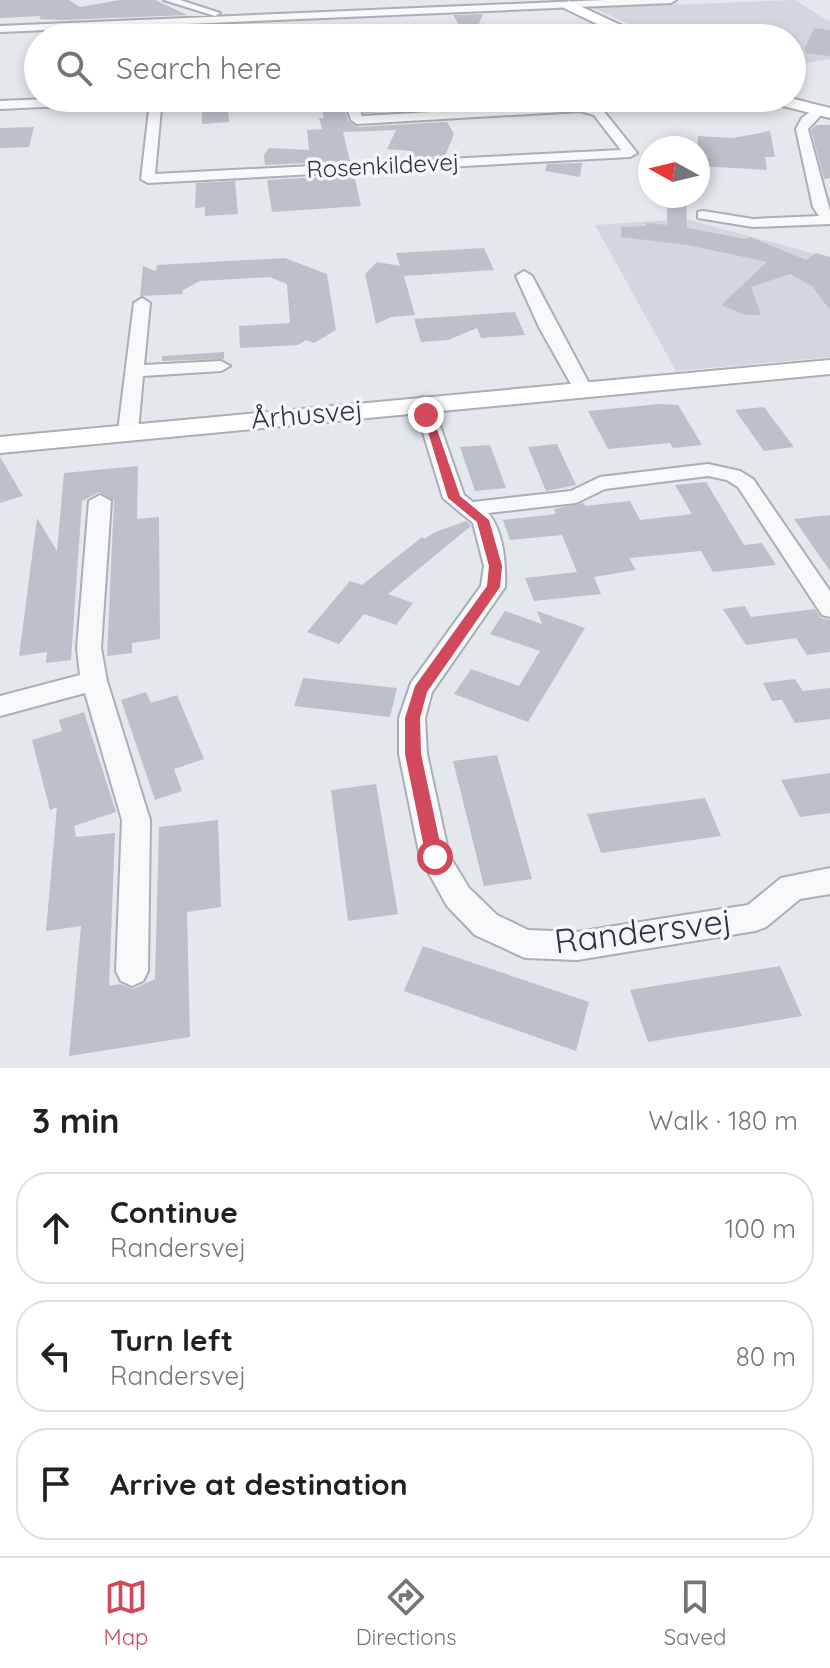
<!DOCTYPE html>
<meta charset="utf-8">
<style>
body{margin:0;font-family:Quicksand,sans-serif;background:#f2f2f2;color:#202124}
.compass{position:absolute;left:638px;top:136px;width:72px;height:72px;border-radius:50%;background:#fff;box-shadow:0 4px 12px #0003;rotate:278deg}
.stop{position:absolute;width:24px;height:24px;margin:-18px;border:6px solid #d1495b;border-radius:50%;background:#fff}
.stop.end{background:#d1495b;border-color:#fff;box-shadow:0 2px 8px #0008}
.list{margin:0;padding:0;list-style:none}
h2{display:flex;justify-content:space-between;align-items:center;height:104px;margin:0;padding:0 32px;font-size:34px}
h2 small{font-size:26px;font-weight:400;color:#757577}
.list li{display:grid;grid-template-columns:52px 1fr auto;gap:24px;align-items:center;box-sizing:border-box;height:112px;margin:0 16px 16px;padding:0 16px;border:2px solid #e0e0e0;border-radius:32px}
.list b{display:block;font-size:30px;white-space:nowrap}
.list p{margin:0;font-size:26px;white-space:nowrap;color:#757577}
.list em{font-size:26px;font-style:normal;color:#757577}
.icon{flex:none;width:44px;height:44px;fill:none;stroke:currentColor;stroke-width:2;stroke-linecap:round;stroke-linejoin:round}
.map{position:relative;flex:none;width:830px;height:1068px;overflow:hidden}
.search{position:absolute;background:#fff;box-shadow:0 4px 12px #0003;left:24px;right:24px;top:24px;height:88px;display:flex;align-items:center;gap:20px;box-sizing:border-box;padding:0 28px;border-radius:44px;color:#757577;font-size:30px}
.sheet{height:488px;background:#fff}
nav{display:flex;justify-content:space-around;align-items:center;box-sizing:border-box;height:112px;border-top:2px solid #e0e0e0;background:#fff;font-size:22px;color:#757577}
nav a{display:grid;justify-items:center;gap:4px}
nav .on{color:#d1495b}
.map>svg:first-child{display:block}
</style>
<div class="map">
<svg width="830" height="1068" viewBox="0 0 830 1068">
<rect width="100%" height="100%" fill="#e4e7ec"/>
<path fill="#d2d6de" d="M795 0 830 22V59L792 65V38H660L594 8Z
M686 219 830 258V357L676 371 595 225Z"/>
<path fill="#bbc0ca" d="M0 0H69L80 7 120 0H155L187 15 61 20 39 19 41 16 0 18Z
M483 14 473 38H467L453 15Z
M814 28 830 30V56L805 53 807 51 804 50Z
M202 98H227L229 122 202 124Z
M320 98H341L348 121 357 127 447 122 454 134 445 156 415 158 412 151 387 149 396 130 343 132 350 161 265 165 264 155 269 148 309 150 307 130 322 129 319 118H324Z
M359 98H433L440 109 364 113Z
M816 125H830V178L824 179 811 130Z
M34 127 29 147 0 148V128Z
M770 131 775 157H765L767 170 698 166V136L733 138Z
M582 163 580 177 545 171 547 164Z
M354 175 361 206 272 212 267 180Z
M235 181 238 214 205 216V207L195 208 196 183Z
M667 196H686L687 228 746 239 750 237 806 260 816 253 830 257V310L812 286 790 274 751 287 761 315H746L721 305 767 262 688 245 621 237V227L646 226V223L667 225Z
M484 248 494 270 404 276 415 315 391 317 376 324 365 274 377 262 400 266 396 253Z
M285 258 327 274 336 330 314 343 306 340 298 345 240 348 239 326 290 323 287 284 270 277 200 281 183 290 182 294 140 296 143 266 156 271 157 265Z
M515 312 525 335 481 338 477 328 448 340 421 342 414 319Z
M224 352V359L162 361V356Z
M660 404 678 405 702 445 673 448 670 443 608 449 588 411Z
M764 407 794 447 764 451 735 410Z
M557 444 576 485 546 491 528 447Z
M490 445 506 488 475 491 460 447Z
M0 457 23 496 0 503Z
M138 466 137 519 159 517 160 639 132 643V653L107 656 114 501 99 492 82 501 71 660 46 663 47 652 19 656 37 518 57 551 64 473Z
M706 482 744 545 762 543 776 565 713 572 701 551 629 558 636 570 594 577 601 594 534 601 525 578 577 572 562 535 510 540 503 520 556 514 554 509 584 503 585 506 630 501 640 520 692 514 675 485Z
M830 515V571L794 519Z
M466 521 471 526 388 594 413 603 396 625 364 614 339 644 307 632 350 581 362 585 422 537 425 539 433 533Z
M745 606 751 617 815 609 821 618 830 620V652L807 655 796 638 746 645 723 609Z
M505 611 542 624 537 611 585 628 528 722 454 694 471 669 519 686 540 651 490 634Z
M303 678 397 688 390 717 294 706Z
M795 679 803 691 830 688V719L795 723 782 700 772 701 763 683Z
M146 692 151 703 177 695 204 759 174 769 182 791 155 800 121 700Z
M84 712 116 812 74 826 76 837 115 833 109 986 120 984 133 989 155 979 159 827 218 820 221 907 187 912 190 1037 69 1056 81 926 46 931 57 807 50 810 32 740 62 731 59 720Z
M497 755 532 879 484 886 453 761Z
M830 773V813L800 817 781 780Z
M376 784 398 914 348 921 331 790Z
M705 798 721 836 601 853 587 814Z
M423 946 589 1002 576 1051 404 991Z
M780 966 802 1016 648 1042 630 990Z"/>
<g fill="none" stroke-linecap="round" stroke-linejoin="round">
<g stroke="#a9aeb7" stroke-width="4">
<path id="street" d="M164 0H180L220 13 215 16Z
M604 0H676L671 3 0 32V26Z
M73 98H162L155 174 621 150 594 115 580 111 357 124 351 120 344 98H356L362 116 573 104 569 98H581L585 104 602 109 637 153 630 157 148 183 141 179 150 102 0 109V101Z
M815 108 825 111 808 129 830 211V224L753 227 698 218V212L703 211 753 219 819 216 813 207 796 129 802 118Z
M524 271 532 276 592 389 590 393H576L539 327 516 276Z
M142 298 150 303 144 365 221 361 230 366 221 371 143 376 138 431 128 437 118 431 134 303Z
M423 397 432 403 464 495 473 502 571 491 600 477 708 464 740 471 753 479 830 591V617L822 615 738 487 727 480 708 476 605 489 576 503 488 513C504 531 506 565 505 587L432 692 425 718 427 754 449 855 469 888 497 915 528 930 577 932 748 905 781 878 830 868V894L800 899 766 927 755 931 577 960 525 958 475 935 447 906 420 857 399 754V718L411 683 481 586 484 566 473 523 443 498 414 403Z
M100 495 111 501 101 648 107 681 150 820 148 971 143 981 132 986 121 981 116 971 122 820 85 693 0 716V696L80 675 77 648 89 501Z"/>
</g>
<g stroke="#a9aeb7" stroke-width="4">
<path id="secondary" d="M569 1 642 35 644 38H626L564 8 562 5Z
M762 98H790L830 108V118L764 101Z
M830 360V374L0 453V437Z"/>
</g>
<use href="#street" fill="#f7f8fa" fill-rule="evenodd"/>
<use href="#secondary" fill="#fff" fill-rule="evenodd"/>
</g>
<path fill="#d1495b" d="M422 412 432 415 460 496 489 520 502 566 500 587 427 692 420 718 421 754 443 857 435 864 426 857 405 754V718L415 686 487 586 489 566 477 522 448 498Z"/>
<g text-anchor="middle" stroke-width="7" stroke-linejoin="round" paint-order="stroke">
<g font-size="24" fill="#2b3445" stroke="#f4f6f9">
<text transform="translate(383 166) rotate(-3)" y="8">Rosenkildevej</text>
</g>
<g font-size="28" fill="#2b3445" stroke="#f4f6f9">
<text transform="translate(307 414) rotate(-5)" y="10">Århusvej</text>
</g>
<g font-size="34" fill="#2b3445" stroke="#f4f6f9">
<text transform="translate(643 931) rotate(-7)" y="12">Randersvej</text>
</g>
</g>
</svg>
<svg class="compass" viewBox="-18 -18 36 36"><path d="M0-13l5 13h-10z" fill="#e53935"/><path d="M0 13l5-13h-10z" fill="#757577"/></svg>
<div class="stop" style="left:435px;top:857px"></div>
<div class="stop end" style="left:426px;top:415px"></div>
<div class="search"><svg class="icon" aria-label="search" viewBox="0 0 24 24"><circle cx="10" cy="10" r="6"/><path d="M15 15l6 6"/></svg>Search here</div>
</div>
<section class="sheet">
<h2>3 min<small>Walk · 180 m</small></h2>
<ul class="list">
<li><svg class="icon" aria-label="ahead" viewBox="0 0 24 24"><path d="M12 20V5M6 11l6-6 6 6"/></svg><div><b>Continue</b><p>Randersvej</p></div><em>100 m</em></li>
<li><svg class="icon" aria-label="left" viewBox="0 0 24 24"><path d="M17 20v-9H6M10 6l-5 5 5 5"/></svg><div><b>Turn left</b><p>Randersvej</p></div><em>80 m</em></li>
<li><svg class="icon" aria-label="arrive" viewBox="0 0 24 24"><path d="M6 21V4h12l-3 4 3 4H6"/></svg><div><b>Arrive at destination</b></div></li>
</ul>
</section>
<nav>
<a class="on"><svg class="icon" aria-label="map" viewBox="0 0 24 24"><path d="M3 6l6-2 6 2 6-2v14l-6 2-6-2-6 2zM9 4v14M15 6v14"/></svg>Map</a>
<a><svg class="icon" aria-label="directions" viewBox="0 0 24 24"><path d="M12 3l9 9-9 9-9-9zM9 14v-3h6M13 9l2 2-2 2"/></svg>Directions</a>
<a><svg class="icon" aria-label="saved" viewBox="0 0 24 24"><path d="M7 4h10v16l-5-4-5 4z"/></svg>Saved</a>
</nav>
